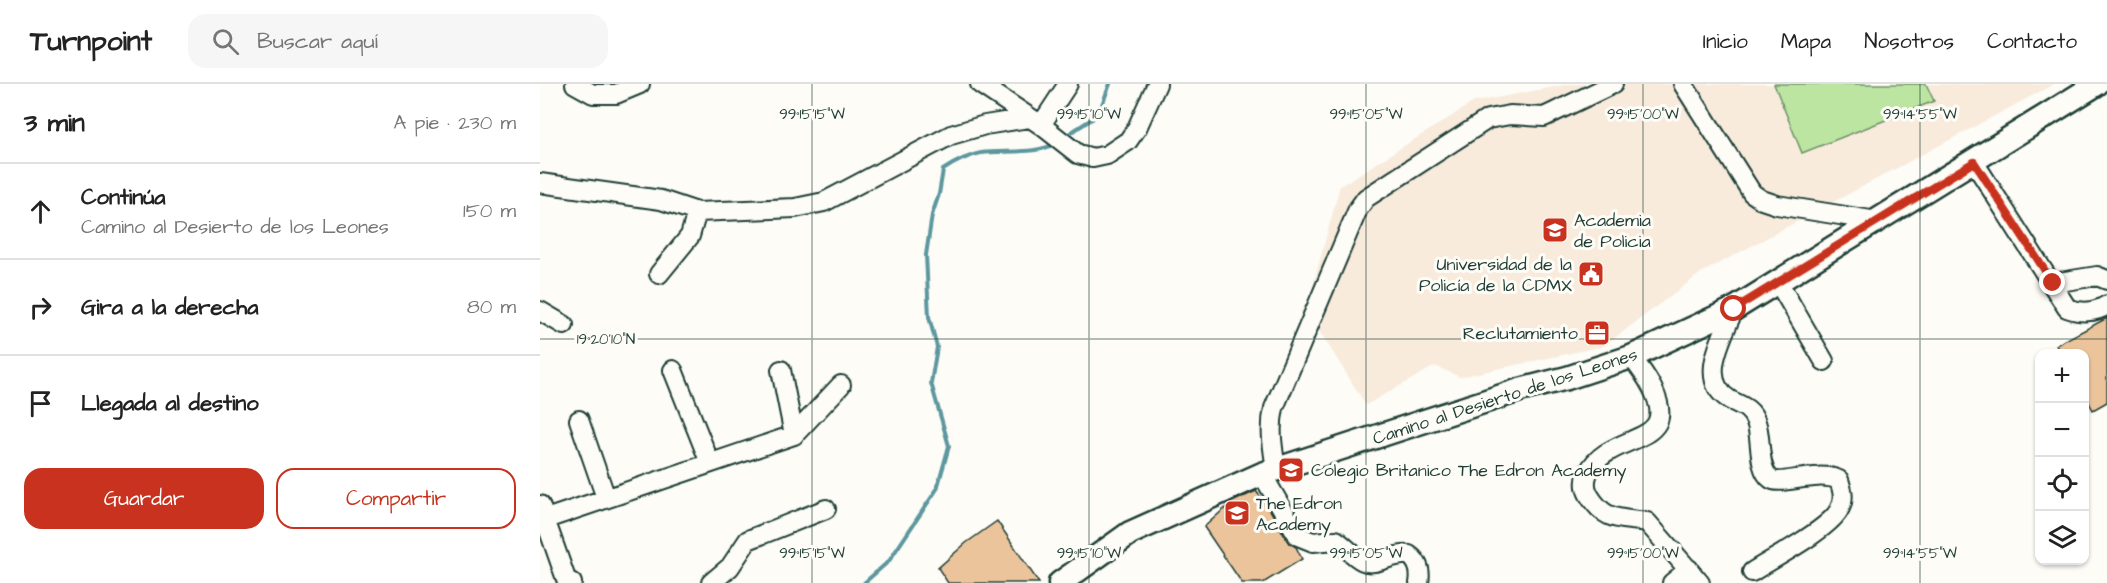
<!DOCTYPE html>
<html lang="es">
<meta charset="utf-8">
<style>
body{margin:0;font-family:"Architects Daughter",sans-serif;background:#f6f6f6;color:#222}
.controls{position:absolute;right:18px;bottom:18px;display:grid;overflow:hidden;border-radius:12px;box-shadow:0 2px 4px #0004}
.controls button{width:54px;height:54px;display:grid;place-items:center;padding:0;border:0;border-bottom:2px solid #e0e0e0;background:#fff;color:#222;font:30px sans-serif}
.stop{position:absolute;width:18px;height:18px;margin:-14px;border:4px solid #c8321e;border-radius:50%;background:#fff}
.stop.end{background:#c8321e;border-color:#fff;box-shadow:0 2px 6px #0008}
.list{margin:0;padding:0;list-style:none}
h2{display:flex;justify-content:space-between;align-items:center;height:78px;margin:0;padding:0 24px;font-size:26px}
h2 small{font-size:20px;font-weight:400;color:#767676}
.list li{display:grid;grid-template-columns:39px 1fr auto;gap:18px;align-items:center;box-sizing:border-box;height:96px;padding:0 24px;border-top:2px solid #e0e0e0}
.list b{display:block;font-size:22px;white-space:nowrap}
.list p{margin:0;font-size:20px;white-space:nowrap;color:#767676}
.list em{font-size:20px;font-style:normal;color:#767676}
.actions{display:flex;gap:12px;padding:18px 24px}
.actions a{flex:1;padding:14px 0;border:2px solid #c8321e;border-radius:18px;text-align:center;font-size:21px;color:#c8321e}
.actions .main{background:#c8321e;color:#fff}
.icon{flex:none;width:33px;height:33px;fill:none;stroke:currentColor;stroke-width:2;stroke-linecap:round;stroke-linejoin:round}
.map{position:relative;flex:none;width:1567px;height:499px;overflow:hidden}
header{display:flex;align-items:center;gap:36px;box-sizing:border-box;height:84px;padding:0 30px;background:#fff;border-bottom:2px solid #e0e0e0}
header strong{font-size:28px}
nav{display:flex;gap:33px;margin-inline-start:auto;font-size:21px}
.search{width:420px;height:54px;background:#f6f6f6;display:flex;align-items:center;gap:15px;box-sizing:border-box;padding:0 21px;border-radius:18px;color:#767676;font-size:22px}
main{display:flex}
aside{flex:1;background:#fff}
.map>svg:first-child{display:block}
</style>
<header>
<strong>Turnpoint</strong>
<div class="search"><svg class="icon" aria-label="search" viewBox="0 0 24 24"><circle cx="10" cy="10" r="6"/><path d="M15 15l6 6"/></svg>Buscar aquí</div>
<nav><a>Inicio</a><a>Mapa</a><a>Nosotros</a><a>Contacto</a></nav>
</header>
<main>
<aside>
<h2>3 min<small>A pie · 230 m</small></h2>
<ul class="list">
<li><svg class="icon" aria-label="ahead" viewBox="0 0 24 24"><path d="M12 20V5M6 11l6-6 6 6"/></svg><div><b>Continúa</b><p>Camino al Desierto de los Leones</p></div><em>150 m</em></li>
<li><svg class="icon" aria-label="right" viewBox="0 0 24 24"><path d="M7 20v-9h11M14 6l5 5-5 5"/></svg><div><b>Gira a la derecha</b></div><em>80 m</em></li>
<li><svg class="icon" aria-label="arrive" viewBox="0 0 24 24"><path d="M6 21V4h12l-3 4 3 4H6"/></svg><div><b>Llegada al destino</b></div></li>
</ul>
<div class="actions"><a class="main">Guardar</a><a>Compartir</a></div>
</aside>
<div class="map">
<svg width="1567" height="499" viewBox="0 0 1567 499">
<rect width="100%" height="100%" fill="#fdfcf7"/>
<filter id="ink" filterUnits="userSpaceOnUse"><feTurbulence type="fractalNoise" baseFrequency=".0167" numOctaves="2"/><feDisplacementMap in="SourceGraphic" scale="12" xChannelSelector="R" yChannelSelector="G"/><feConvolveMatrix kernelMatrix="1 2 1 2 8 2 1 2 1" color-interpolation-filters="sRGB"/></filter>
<g filter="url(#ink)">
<path fill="#f8ebdc" d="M1030 0H1514L1161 189 1064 262 920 293 895 282 826 321 782 251 760 228 769 216 800 102 934 18Z"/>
<path fill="#bce5a1" stroke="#6e916a" stroke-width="1.5" d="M1234 0H1386L1394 17 1262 69Z"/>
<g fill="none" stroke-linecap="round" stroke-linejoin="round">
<path stroke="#5d979e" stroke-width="4" d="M524 53 558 31 570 0
M324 499 349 477 397 405 409 362 391 299 397 263 389 233 386 171 392 131 399 110 403 86C415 78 426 72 441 69 464 66 498 71 516 59"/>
</g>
<path fill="#ecc49c" stroke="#1f3d34" stroke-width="1.5" d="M1567 234V318L1553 326 1545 311V270H1521L1516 261Z
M716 407 730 426 748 458 756 463 762 475 723 499H702L664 443 692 418Z
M457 437 499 499H408L398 484 426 459Z"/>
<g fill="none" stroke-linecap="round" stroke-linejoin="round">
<g stroke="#1f3d34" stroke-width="22">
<path id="minor" d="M35 0 53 10H76L100 0
M440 0 501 41 538 70 553 74 567 71 588 57 597 44 617 0
M1143 0 1212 109 1222 116 1237 121 1337 137
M501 41 528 0
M1434 78 1527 224C1540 229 1555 229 1567 221
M0 99 121 116 157 128 255 124 284 118 411 51 445 41 489 34
M119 190 150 152 157 128
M1238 198 1284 277
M1513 199 1557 192 1567 196
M1194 225C1184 251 1156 296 1190 316 1202 322 1211 324 1216 338 1222 353 1217 385 1231 395 1241 402 1277 386 1299 396 1302 405 1305 414 1300 424 1292 444 1232 475 1212 488
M0 227 24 241
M1091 273C1103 287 1127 320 1117 339 1106 359 1063 358 1048 389 1045 396 1045 404 1049 411 1065 438 1080 434 1107 438L1160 499
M133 286 170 379
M241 286 254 351
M39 336 66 414
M736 386C733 364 729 346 734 324L818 125 826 114 948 35 970 31 1004 33 1073 0
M722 390 758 452 773 458 796 456C805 462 813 472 823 477 835 483 852 469 869 471 879 478 881 488 879 499
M0 421 26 495 32 499
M6 435 254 351 301 301
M171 499 190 483 208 456 286 425
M1132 499 1149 485"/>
</g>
<g stroke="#1f3d34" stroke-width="27">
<path id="major" d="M520 499 590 449 722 390 980 306 1027 294 1091 273 1194 225 1557 0"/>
</g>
<use href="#minor" stroke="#fdfcf7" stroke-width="18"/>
<use href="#major" stroke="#fdfcf7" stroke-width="22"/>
</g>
</g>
<g fill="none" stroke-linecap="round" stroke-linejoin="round" filter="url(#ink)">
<path stroke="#c8321e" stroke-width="8" d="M1194 225 1434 78 1513 199"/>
</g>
<path fill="none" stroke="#1f3d34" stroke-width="1.5" stroke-opacity="0.45" d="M272 0V499M549 0V499M826 0V499M1103 0V499M1380 0V499M0 255H1567"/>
<defs>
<g id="school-square" transform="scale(1.35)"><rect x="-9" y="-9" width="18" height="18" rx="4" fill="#c8321e" stroke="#fdfcf7"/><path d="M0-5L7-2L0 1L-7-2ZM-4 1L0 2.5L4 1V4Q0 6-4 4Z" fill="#fff"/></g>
<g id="civic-square" transform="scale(1.35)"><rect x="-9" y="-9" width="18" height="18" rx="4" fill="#c8321e" stroke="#fdfcf7"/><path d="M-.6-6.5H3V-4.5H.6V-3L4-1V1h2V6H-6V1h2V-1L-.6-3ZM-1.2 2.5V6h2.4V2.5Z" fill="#fff"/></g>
<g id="office-square" transform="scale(1.35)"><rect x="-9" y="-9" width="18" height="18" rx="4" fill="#c8321e" stroke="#fdfcf7"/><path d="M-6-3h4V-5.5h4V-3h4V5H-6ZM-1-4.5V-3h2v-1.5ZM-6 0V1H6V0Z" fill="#fff"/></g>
</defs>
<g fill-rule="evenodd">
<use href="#school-square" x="1015" y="146"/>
<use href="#civic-square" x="1051" y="190"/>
<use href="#office-square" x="1057" y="249"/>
<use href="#school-square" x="751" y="386"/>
<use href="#school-square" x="697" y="429"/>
</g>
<g text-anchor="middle" stroke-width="6" stroke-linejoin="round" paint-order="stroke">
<g font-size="18" fill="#1f3d34" stroke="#fdfcf7" text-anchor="start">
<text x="1034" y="142">Academia<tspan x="1034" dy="21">de Policia</tspan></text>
<text x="1032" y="186" text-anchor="end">Universidad de la<tspan x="1032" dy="21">Policía de la CDMX</tspan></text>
<text x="1038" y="255" text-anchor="end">Reclutamiento</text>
<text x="771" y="392">Colegio Britanico The Edron Academy</text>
<text x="716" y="425">The Edron<tspan x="716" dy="21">Academy</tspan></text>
</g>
<g font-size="18" fill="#1f3d34" stroke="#fdfcf7">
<text transform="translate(965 312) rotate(-18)" y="6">Camino al Desierto de los Leones</text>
</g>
</g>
<g font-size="15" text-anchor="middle" fill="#1f3d34" stroke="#fdfcf7" stroke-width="6" stroke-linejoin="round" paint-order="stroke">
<text x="272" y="35">99°15'15"W</text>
<text x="549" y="35">99°15'10"W</text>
<text x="826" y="35">99°15'05"W</text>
<text x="1103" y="35">99°15'00"W</text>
<text x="1380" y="35">99°14'55"W</text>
<text x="66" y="260">19°20'10"N</text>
<text x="272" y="474">99°15'15"W</text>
<text x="549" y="474">99°15'10"W</text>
<text x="826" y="474">99°15'05"W</text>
<text x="1103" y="474">99°15'00"W</text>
<text x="1380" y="474">99°14'55"W</text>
</g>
</svg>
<div class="controls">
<button>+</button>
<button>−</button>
<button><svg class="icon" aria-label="locate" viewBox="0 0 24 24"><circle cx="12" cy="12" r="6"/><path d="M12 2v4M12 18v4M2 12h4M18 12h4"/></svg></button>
<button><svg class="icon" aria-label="layers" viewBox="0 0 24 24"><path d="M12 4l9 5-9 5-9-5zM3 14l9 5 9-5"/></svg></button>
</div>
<div class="stop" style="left:1194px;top:225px"></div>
<div class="stop end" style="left:1513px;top:199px"></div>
</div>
</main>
